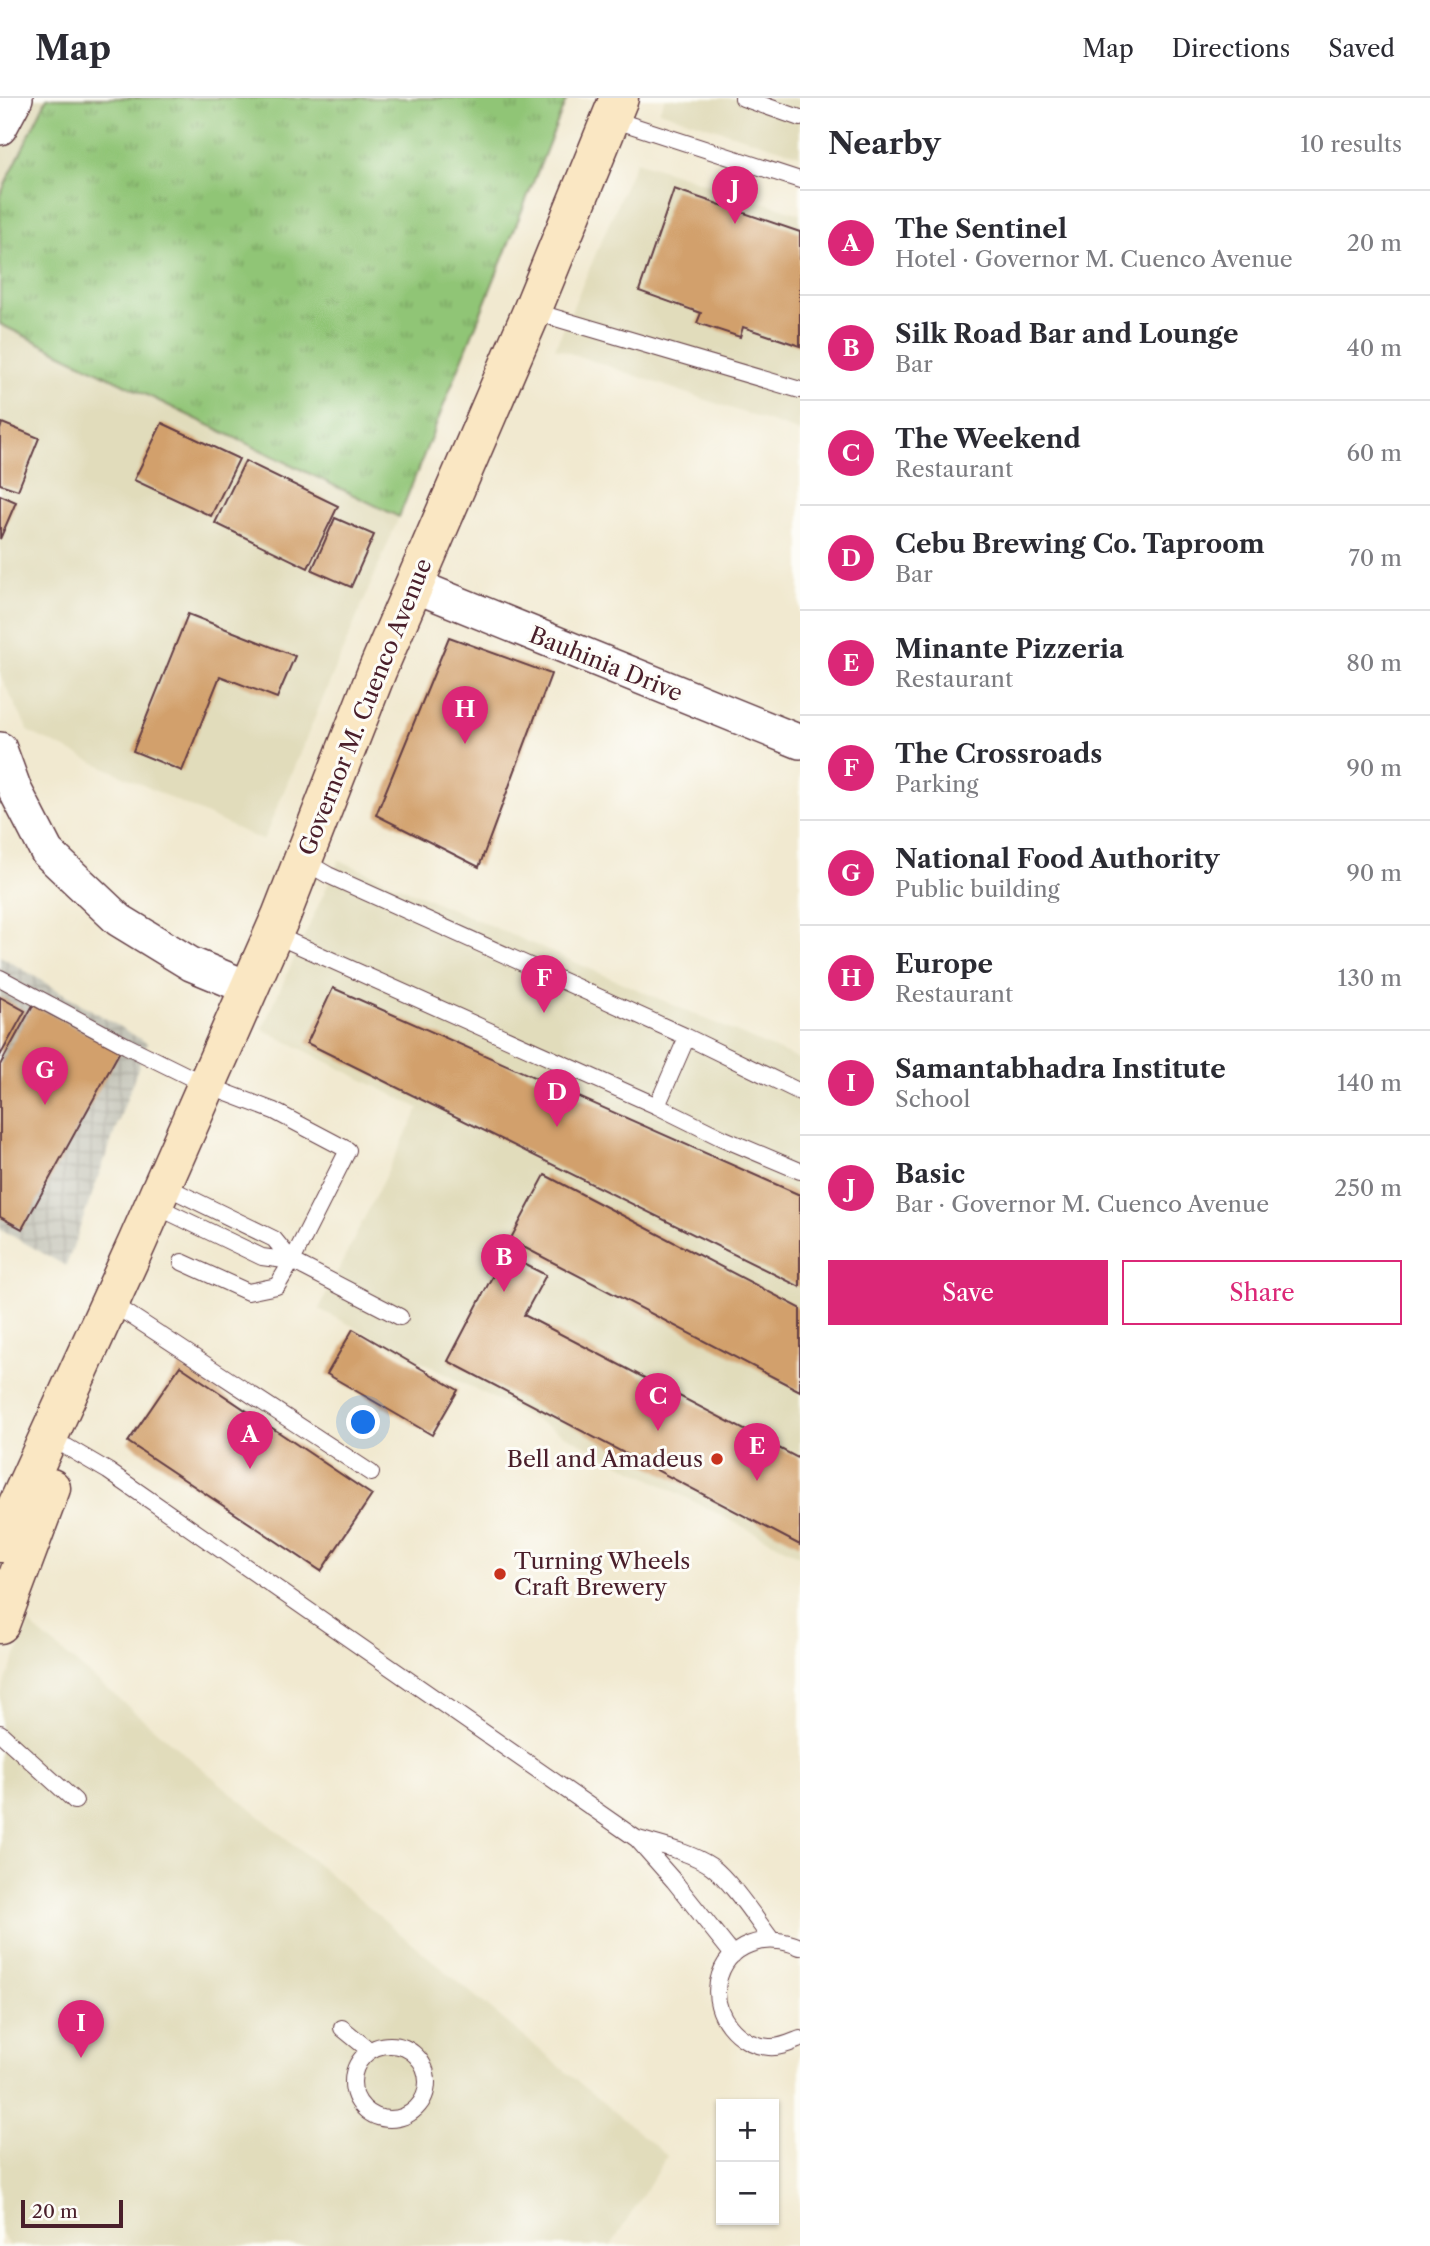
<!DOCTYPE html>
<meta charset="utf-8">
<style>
body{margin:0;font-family:"Libre Caslon Text",serif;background:#f2f2f3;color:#2b2b33}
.controls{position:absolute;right:21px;bottom:21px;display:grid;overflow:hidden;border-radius:0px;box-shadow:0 2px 5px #0004}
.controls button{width:63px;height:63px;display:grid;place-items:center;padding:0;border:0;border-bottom:2px solid #e1e1e2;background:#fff;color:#2b2b33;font:35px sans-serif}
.scale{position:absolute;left:21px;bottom:18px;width:102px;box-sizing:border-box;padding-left:7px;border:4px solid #4a1f2b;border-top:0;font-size:19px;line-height:24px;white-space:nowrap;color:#4a1f2b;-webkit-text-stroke:5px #fdfcf7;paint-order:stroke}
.you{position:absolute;left:364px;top:1325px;width:24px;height:24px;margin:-18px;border:5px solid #fff;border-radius:50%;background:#1a73e8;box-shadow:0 0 0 10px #1a73e833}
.badge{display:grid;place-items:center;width:46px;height:46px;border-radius:50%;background:#db2777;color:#fff;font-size:23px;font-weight:700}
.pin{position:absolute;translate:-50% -58px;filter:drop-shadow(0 2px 4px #0008)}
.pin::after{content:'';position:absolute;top:37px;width:24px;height:21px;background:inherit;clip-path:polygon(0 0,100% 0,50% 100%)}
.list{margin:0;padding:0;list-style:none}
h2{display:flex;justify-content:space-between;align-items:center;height:91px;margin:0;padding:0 28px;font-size:30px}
h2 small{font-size:23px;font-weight:400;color:#7c7c81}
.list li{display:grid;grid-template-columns:46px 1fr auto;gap:21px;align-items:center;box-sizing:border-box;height:105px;padding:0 28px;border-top:2px solid #e1e1e2}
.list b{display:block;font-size:26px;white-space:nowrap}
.list p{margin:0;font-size:23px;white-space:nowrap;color:#7c7c81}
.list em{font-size:23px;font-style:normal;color:#7c7c81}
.actions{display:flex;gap:14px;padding:21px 28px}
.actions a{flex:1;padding:16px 0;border:2px solid #db2777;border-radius:0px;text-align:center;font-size:24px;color:#db2777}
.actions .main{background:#db2777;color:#fff}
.map{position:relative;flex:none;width:800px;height:2148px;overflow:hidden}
header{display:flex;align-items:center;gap:42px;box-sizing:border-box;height:98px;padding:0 35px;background:#fff;border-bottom:2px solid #e1e1e2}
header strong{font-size:33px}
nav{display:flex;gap:38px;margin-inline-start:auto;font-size:24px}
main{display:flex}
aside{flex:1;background:#fff}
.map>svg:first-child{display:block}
</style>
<header>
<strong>Map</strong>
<nav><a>Map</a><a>Directions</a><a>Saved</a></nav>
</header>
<main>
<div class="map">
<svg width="800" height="2148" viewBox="0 0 800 2148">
<defs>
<pattern id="industrial-grid" width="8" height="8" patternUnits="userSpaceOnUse" patternTransform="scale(1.75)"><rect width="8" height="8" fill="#c5c5b9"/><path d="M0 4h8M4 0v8" fill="none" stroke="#aba99f"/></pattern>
<pattern id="grass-tufts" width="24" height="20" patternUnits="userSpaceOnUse" patternTransform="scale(1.75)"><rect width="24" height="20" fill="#90c576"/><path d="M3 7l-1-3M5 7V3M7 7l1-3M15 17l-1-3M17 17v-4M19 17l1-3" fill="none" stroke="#789f61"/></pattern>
</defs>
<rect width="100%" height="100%" fill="#fdfcf7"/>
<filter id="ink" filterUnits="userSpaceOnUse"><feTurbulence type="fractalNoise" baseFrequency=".0143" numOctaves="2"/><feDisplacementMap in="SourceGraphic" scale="14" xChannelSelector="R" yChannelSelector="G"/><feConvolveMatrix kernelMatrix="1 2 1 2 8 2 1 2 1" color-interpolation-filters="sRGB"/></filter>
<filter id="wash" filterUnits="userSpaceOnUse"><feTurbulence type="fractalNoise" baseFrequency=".00686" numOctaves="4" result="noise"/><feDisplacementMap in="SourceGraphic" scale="28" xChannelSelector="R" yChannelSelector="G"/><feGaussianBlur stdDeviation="1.57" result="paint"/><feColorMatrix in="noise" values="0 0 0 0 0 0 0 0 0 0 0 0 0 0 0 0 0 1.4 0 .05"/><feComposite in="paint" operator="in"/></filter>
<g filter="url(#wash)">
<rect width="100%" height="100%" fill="#f1e9d0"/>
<path fill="#e1dcbb" d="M0 0H47L0 97Z
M665 0H800V57L659 13Z
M636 63 800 116V334L555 250Z
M0 226 399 419 263 743 29 634 0 577Z
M339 762 800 962V1458L319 1211 419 1010 262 931Z
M29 1526 667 2058 611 2148H9L0 2135V1597Z"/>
<path fill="url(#industrial-grid)" d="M0 858 147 945 66 1168 0 1131Z"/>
<path fill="url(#grass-tufts)" stroke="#6d7250" stroke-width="2" d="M47 0H567L399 419 0 226V97Z"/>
<g id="blocks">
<path fill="#d2a06c" d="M674 91 800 134V248L743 229 740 239 697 225 701 215 639 193Z
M2 325 39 340 18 392 0 386V332Z
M162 325 239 361 211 418 134 382Z
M245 363 338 408 308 470 215 425Z
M0 397 16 404 0 441Z
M335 420 374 437 351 489 312 472Z
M188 516 295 558 277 600 220 578 182 673 133 653Z
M449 539 551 576 479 769 376 717Z
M333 890 800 1097V1189L307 945Z
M0 899 25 913 0 958Z
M33 907 120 953 22 1131 0 1119V967Z
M545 1077 800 1210V1293L510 1142Z
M504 1156 546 1177 524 1217 800 1361V1447L448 1263Z
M353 1231 458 1292 432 1337 327 1276Z
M180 1268 372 1397 321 1473 128 1344Z"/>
</g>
</g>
<g filter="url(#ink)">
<use href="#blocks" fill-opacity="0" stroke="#633d44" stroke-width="2"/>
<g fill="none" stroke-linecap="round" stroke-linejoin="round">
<g stroke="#633d44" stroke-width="18">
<path id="lane" d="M743 0 800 20
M609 20 800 82
M532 213 800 292
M304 763 328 777 687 939 800 994
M273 836 657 1008 722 1040 800 1073
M0 880 127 948 206 987 274 1013 348 1052 292 1163
M657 1008 687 939
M163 1087 274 1141 292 1163
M154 1107 262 1159 292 1163
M182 1164 248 1194 277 1188 292 1163 400 1219
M110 1204 371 1375
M67 1349 108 1373 637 1741 674 1783 733 1857
M0 1635 75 1703
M638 1741C662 1748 690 1754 711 1768 730 1782 756 1821 771 1841
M800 1849C768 1834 726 1845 718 1884 712 1916 737 1947 769 1949 780 1950 790 1945 800 1941
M342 1930 369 1952
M353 1984a37 37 0 1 1 74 0a37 37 0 1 1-74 0Z"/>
</g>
<g stroke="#633d44" stroke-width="36">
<path id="street" d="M0 30 16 0
M413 487 800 644
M0 651 15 692 47 754 119 822 191 866 249 890"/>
</g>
<g stroke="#633d44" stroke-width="41">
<path id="secondary" d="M0 1445 137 1145 281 818 377 573 532 213 619 0
M0 1526 51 1390"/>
</g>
<use href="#lane" stroke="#fff" stroke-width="16"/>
<use href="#street" stroke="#fff" stroke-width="33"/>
<use href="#secondary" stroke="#fae7c3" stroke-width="38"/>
</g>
</g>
<g fill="#c8321e" stroke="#fdfcf7" stroke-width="2.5">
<circle cx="717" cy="1361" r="7"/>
<circle cx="500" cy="1476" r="7"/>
</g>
<g text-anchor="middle" stroke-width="6" stroke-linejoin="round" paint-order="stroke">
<g font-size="23" fill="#4a1f2b" stroke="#fdfcf7">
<text transform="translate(606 566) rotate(22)" y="8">Bauhinia Drive</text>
<text transform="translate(365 609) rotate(-68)" y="8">Governor M. Cuenco Avenue</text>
</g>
<g font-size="23" fill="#4a1f2b" stroke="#fdfcf7" text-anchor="end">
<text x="703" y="1369">Bell and Amadeus</text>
<text x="514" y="1471" text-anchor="start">Turning Wheels<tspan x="514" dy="26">Craft Brewery</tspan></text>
</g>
</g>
</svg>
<div class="controls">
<button>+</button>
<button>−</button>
</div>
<div class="scale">20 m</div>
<div class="you"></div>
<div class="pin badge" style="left:250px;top:1371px">A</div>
<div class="pin badge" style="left:504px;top:1194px">B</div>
<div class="pin badge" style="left:658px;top:1333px">C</div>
<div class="pin badge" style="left:557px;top:1029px">D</div>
<div class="pin badge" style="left:757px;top:1383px">E</div>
<div class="pin badge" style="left:544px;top:915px">F</div>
<div class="pin badge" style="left:45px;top:1007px">G</div>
<div class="pin badge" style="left:465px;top:646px">H</div>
<div class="pin badge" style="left:81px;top:1960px">I</div>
<div class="pin badge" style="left:735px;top:126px">J</div>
</div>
<aside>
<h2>Nearby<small>10 results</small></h2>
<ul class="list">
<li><span class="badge">A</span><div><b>The Sentinel</b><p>Hotel · Governor M. Cuenco Avenue</p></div><em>20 m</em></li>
<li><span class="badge">B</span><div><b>Silk Road Bar and Lounge</b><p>Bar</p></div><em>40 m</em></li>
<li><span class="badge">C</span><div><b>The Weekend</b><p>Restaurant</p></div><em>60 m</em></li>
<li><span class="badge">D</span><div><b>Cebu Brewing Co. Taproom</b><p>Bar</p></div><em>70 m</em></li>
<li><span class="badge">E</span><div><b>Minante Pizzeria</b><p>Restaurant</p></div><em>80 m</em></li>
<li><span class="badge">F</span><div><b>The Crossroads</b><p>Parking</p></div><em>90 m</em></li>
<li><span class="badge">G</span><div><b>National Food Authority</b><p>Public building</p></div><em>90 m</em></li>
<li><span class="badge">H</span><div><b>Europe</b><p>Restaurant</p></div><em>130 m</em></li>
<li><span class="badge">I</span><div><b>Samantabhadra Institute</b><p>School</p></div><em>140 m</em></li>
<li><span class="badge">J</span><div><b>Basic</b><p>Bar · Governor M. Cuenco Avenue</p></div><em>250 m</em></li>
</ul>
<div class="actions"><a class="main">Save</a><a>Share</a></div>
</aside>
</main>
